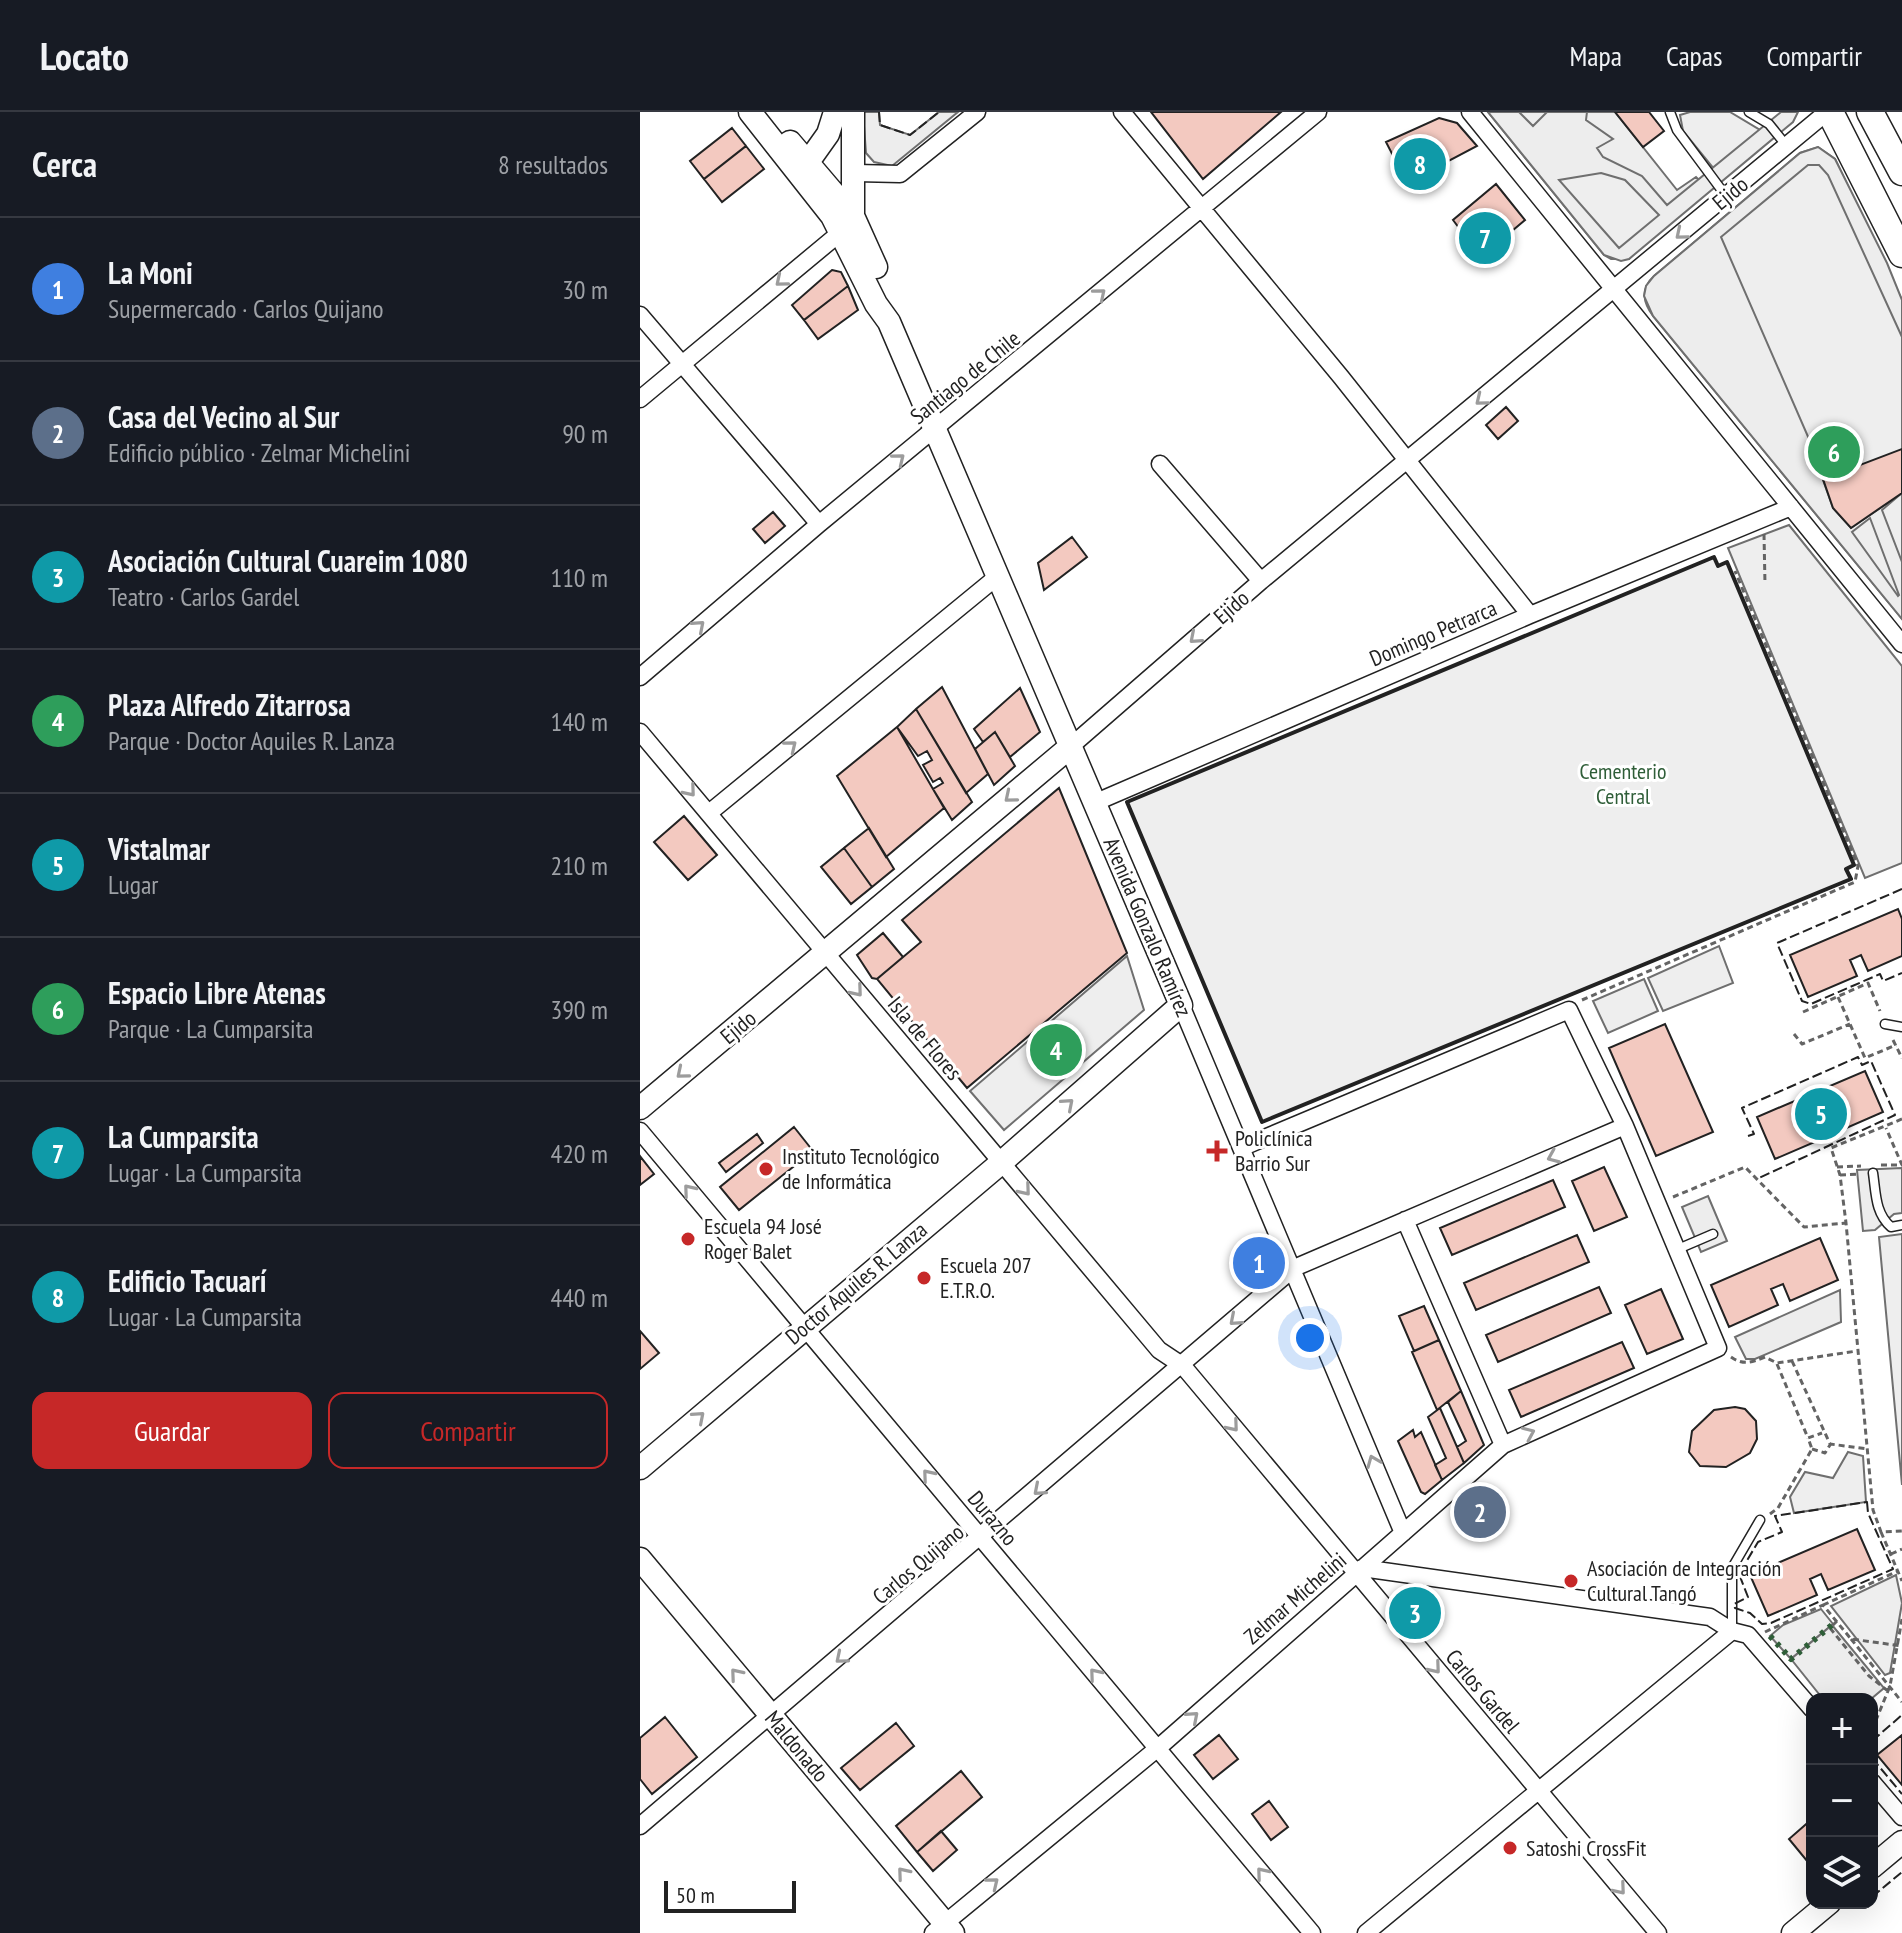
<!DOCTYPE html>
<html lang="es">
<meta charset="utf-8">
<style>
body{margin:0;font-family:"PT Sans Narrow",sans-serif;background:#20242c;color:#f1f3f6}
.controls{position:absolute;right:24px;bottom:24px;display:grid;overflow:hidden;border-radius:16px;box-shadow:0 8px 32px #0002}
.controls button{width:72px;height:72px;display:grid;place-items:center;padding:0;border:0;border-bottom:2px solid #363941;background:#171b24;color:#f1f3f6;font:40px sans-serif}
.scale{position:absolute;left:24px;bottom:20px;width:132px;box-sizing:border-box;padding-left:8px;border:4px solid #222;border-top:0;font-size:22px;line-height:28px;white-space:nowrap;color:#222;-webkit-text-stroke:6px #fff;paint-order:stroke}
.you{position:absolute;left:670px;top:1226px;width:28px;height:28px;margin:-20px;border:6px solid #fff;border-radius:50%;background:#1a73e8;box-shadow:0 0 0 12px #1a73e833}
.badge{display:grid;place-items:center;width:52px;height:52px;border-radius:50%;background:#c62828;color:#fff;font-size:26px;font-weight:700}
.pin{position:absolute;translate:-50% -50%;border:4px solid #fff;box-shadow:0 2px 8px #0006}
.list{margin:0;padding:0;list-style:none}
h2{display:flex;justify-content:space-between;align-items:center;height:104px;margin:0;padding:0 32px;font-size:34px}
h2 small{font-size:26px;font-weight:400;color:#9ea1a6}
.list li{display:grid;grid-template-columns:52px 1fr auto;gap:24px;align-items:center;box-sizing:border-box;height:144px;padding:0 32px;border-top:2px solid #363941}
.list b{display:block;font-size:30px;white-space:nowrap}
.list p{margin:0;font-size:26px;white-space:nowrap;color:#9ea1a6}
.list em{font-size:26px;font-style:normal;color:#9ea1a6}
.actions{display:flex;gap:16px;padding:24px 32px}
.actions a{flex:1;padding:18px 0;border:2px solid #c62828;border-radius:16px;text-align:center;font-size:28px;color:#c62828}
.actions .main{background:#c62828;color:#fff}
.icon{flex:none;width:44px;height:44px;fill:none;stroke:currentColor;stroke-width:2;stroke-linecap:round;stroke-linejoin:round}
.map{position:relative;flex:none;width:1262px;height:1821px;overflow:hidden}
header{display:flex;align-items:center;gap:48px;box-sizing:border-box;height:112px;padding:0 40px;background:#171b24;border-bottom:2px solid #363941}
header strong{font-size:38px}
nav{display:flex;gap:44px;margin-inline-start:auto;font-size:28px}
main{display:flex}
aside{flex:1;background:#171b24}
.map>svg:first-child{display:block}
</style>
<header>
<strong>Locato</strong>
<nav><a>Mapa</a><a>Capas</a><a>Compartir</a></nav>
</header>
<main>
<aside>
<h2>Cerca<small>8 resultados</small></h2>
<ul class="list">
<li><span class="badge" style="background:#3f7fe0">1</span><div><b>La Moni</b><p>Supermercado · Carlos Quijano</p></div><em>30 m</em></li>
<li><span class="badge" style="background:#5c6f8a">2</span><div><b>Casa del Vecino al Sur</b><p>Edificio público · Zelmar Michelini</p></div><em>90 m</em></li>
<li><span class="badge" style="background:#0f9aa8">3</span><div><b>Asociación Cultural Cuareim 1080</b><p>Teatro · Carlos Gardel</p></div><em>110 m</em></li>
<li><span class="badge" style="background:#2e9e5b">4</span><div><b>Plaza Alfredo Zitarrosa</b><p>Parque · Doctor Aquiles R. Lanza</p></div><em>140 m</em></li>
<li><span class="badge" style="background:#0f9aa8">5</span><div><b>Vistalmar</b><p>Lugar</p></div><em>210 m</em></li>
<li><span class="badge" style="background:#2e9e5b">6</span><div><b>Espacio Libre Atenas</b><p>Parque · La Cumparsita</p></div><em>390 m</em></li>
<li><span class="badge" style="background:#0f9aa8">7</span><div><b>La Cumparsita</b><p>Lugar · La Cumparsita</p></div><em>420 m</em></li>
<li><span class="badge" style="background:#0f9aa8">8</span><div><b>Edificio Tacuarí</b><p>Lugar · La Cumparsita</p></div><em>440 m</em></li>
</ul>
<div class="actions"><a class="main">Guardar</a><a>Compartir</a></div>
</aside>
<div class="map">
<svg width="1262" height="1821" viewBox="0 0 1262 1821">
<rect width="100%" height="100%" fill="#fff"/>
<path fill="#eee" stroke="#6f6f6f" stroke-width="2" d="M848 0H975L1037 78 1056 65 1060 69 1042 84 989 147H971L964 143Z
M1050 0H1090L1120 18 1074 57 1043 19 1040 3Z
M1178 35 1195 47 1262 188V507L1013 204C1003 190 1000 177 1014 164L1160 41Z
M1149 413 1262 554V751L1225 766 1088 436Z
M1074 445 1078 454 1087 450 1214 753 1206 757 1211 767 622 1010 487 690Z
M1079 834 1093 871 1023 899 1008 866Z
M487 844 504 898 364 1018 330 979Z
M1004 867 1018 899 968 921 953 889Z
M1262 1122V1373L1239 1125Z
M1208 1340 1223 1344 1226 1390 1154 1401 1150 1385 1165 1360 1193 1366Z
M1256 1463 1262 1491 1250 1561 1245 1563 1191 1494Z
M1181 1497 1193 1512 1151 1547 1130 1524 1143 1513Z"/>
<path fill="#ededed" stroke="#6f6f6f" stroke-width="2" fill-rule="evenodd" d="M223 0H239L240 13 270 23 299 0H318L252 54 234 50 226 41Z
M848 0H879L893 14 907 0H947L946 8 973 27 957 36 963 45 1002 64 1027 93 1141 0H1158L1153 10 989 147 981 149 964 143ZM961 61 985 68 1019 103 979 136 919 68Z
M1178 35 1195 47 1247 151 1262 188V225L1188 63 1179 53H1168L1081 125 1186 366 1183 368 1193 396 1211 416 1262 381 1242 398 1262 450V507L1013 204 1004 184 1006 174 1014 164 1160 41ZM1230 406 1259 483 1258 484 1212 420Z
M1262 1056V1101L1254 1102 1235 1118 1223 1119 1217 1058Z
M1068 1084 1087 1129 1061 1140 1042 1095Z
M1200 1178 1201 1210 1115 1247H1106L1095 1225Z
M1192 1513 1244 1576 1231 1587H1183L1151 1547Z"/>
<path fill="#f3c9c0" stroke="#222" stroke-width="2" d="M511 0H641L563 67Z
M975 0H1009L1024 19 1003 35Z
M799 6 817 11 837 34 767 71 746 30Z
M92 16 106 34 64 67 50 49Z
M106 34 124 57 82 90 64 67Z
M856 72 885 108 841 145 813 108Z
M192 158 201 160 208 174 164 208 152 193Z
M208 174 218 198 178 227 164 208Z
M866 295 878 309 858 327 846 313Z
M1262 337V381L1211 416 1193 396 1183 367Z
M133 400 145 414 125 431 113 417Z
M432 425 447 445 404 478 398 451Z
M302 575 348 662 326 681 276 597Z
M380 576 400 620 370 645 355 620 343 630 334 617Z
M276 597 332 690 312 708 293 677 303 671 300 666 293 670 283 653 292 648 287 639 278 644 257 615Z
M257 615 304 696 246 745 197 664Z
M355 620 375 654 354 673 335 637Z
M419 676 487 841 327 976 237 867 281 830 262 808Z
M44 704 77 743 48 768 14 730Z
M229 716 254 757 232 775 204 736Z
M204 736 232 775 211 792 181 755Z
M1258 797 1262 807V844L1228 859 1221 843 1210 848 1217 864 1168 885 1150 843Z
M243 821 263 845 237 867 232 866 217 843Z
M1025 912 1073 1020 1016 1044 969 936Z
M1225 959 1243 1000 1195 1021 1188 1004 1176 1009 1184 1026 1135 1047 1117 1005Z
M154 1015 173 1039 99 1098 80 1075Z
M117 1022 123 1031 86 1060 79 1051Z
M0 1044 14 1062 0 1073Z
M964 1055 987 1105 954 1119 932 1069Z
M913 1068 925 1095 812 1143 800 1116Z
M937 1123 949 1150 836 1198 824 1171Z
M1180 1126 1198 1168 1150 1189 1143 1172 1131 1177 1138 1193 1089 1215 1071 1173Z
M959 1175 971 1201 858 1250 846 1223Z
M1021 1177 1043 1227 1007 1242 985 1193Z
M784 1194 799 1228 774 1239 759 1204Z
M0 1219 19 1241 0 1257Z
M799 1228 821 1279 797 1298 772 1240Z
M982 1230 994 1256 881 1305 869 1278Z
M821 1279 844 1333 824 1351 817 1335 826 1329 808 1290Z
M1095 1295 1105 1297 1116 1309 1117 1327 1110 1341 1086 1355 1060 1354 1049 1340 1052 1319 1074 1298Z
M800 1296 824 1351 802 1368 795 1353 806 1346 788 1305Z
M773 1318 775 1325 781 1320 802 1368 785 1382 781 1380 758 1329Z
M1217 1417 1235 1458 1188 1478 1181 1462 1170 1467 1177 1483 1128 1504 1110 1463Z
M25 1605 57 1645 12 1682 0 1667V1626Z
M256 1611 274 1634 220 1678 201 1656Z
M579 1623 598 1647 573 1667 554 1643Z
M1262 1623V1673L1237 1643Z
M321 1659 342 1685 277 1740 256 1714Z
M629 1689 648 1715 631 1728 612 1702Z
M1172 1707V1755L1149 1727Z
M301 1719 317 1738 293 1759 277 1740Z"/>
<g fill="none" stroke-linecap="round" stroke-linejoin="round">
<g stroke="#222" stroke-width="11">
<path id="lane" d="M1030 0 1037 18 1086 84
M1109 0 1129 12 1146 33
M1245 912 1262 915
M1233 1061C1236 1081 1235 1101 1251 1115L1262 1113
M1038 1137 1073 1122
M1092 1518V1456L1120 1408"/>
</g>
<g stroke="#222" stroke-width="19">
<path id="street" d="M482 0 701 265 890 503
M830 0 1262 532
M216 61 260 62 337 0
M0 203 179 412
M0 287 201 120
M520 352 621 469
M0 565 179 412 678 0
M0 620 519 1238 543 1254 1018 1821
M430 635 621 469 1187 0
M454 691 890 503 1151 395
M69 701 358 464
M541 893 763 1421
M0 1019 672 1821
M765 1108 863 1333
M722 1456 1070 1505 1092 1519 1108 1523 1172 1597
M1232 1670 1262 1705
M0 1714 654 1156 985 1014
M293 1821 518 1636 863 1333 1078 1236 985 1014 929 898 603 1035
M726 1821 1092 1519"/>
</g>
<g stroke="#222" stroke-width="25">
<path id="secondary" d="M213 0V104
M150 30 213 104 236 155
M161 60 188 22 195 0
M0 996 430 635
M0 1356 362 1050 541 893 249 210 236 192 192 104 110 0
M0 1447 313 1821
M1232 1755 1262 1730
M1153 1821 1189 1791"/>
</g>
<g stroke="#222" stroke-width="29">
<path id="primary" d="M1190 0 1262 142
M1230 0 1262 60"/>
</g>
<path stroke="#646464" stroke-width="3" stroke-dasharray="6 4" stroke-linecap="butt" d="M1124 422 1125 472
M1198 885 1225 946 1256 933
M942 888 1215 770 1218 754 1095 459
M1163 900 1228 871 1240 899
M1154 922 1162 932 1210 912
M1253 928 1262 946
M1262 1007 1191 1036 1200 1063 1206 1111 1233 1398 1241 1420 1262 1419
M1241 1053H1262L1246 1016
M1197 1055 1221 1054
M1200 1063 1220 1062
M1033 1085 1105 1055 1164 1115 1206 1111
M1091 1245C1104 1254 1112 1250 1125 1245L1137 1251 1217 1239
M1152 1249 1190 1332 1228 1337
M1137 1252 1168 1326
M1172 1337 1185 1341 1190 1333
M1130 1402 1138 1396 1172 1337 1168 1326 1182 1321
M1241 1420 1262 1469
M1251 1442 1262 1437
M1183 1493 1258 1459
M1197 1509 1190 1516 1229 1564 1248 1579
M1125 1520 1183 1493 1211 1527 1262 1534
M1211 1527 1262 1590
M1232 1618 1250 1574 1262 1507"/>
<use href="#lane" stroke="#fff" stroke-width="8"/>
<use href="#street" stroke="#fff" stroke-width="16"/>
<use href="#secondary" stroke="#fff" stroke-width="22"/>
<use href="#primary" stroke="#fff" stroke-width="26"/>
<path stroke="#2f5e38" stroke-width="6" stroke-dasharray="4 6" stroke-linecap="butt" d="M1130 1524 1151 1547 1192 1513"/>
<path stroke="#222" stroke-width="2" stroke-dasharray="10 4" stroke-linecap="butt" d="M239 0 240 13 270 23 299 0
M1262 777 1137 831 1162 889 1171 892 1240 862 1243 869 1262 861
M1108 1024 1114 1022 1102 996 1218 945 1222 953 1231 949 1255 1003 1119 1066
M1227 1390 1228 1401 1253 1457 1131 1511 1122 1512 1110 1501 1095 1496 1094 1492 1108 1485 1099 1462 1118 1430 1142 1420 1135 1404Z
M1232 1629 1262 1603
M1232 1646 1262 1682
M1232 1785 1262 1760
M1222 1793 1225 1791"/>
<path stroke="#222" stroke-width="4" d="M1074 445 1078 454 1087 450 1214 753 1206 757 1211 767 622 1010 487 690Z"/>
</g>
<defs><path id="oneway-chevron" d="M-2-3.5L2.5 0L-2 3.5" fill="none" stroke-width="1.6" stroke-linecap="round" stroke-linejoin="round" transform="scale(2)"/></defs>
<g stroke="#9c9c9c">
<use href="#oneway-chevron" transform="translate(1041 122) rotate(140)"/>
<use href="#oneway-chevron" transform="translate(141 169) rotate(140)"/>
<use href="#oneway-chevron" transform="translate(460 182) rotate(-40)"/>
<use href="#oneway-chevron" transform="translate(841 288) rotate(141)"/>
<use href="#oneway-chevron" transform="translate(259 347) rotate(-39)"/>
<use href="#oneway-chevron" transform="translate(59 514) rotate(-41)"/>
<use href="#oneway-chevron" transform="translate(555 526) rotate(139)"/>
<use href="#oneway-chevron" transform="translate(151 634) rotate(-39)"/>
<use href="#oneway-chevron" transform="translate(50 679) rotate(50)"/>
<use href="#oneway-chevron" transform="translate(370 685) rotate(140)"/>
<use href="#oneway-chevron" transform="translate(217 879) rotate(50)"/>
<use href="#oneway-chevron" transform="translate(42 961) rotate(140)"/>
<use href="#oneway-chevron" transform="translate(428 992) rotate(-41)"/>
<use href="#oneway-chevron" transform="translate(913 1045) rotate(157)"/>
<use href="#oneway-chevron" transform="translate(49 1078) rotate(-130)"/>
<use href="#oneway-chevron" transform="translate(385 1078) rotate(50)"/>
<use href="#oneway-chevron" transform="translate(595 1208) rotate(139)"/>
<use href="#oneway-chevron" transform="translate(59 1305) rotate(-41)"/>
<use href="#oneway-chevron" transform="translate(593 1314) rotate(50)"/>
<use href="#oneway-chevron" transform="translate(889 1321) rotate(-24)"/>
<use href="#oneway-chevron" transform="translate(733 1349) rotate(-112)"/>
<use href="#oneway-chevron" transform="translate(288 1363) rotate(-130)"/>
<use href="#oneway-chevron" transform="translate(399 1378) rotate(139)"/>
<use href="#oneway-chevron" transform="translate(201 1546) rotate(140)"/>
<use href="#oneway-chevron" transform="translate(795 1556) rotate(50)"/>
<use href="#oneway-chevron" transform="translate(96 1562) rotate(-130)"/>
<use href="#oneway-chevron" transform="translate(455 1562) rotate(-130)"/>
<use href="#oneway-chevron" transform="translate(553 1605) rotate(-41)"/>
<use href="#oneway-chevron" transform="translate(263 1761) rotate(-130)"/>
<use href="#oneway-chevron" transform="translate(622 1761) rotate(-130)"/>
<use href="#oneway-chevron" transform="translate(353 1771) rotate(-39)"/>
<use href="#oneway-chevron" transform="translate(980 1777) rotate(50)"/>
</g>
<g fill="#c62828" stroke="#fff" stroke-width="3">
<path d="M573 1027h8v8h8v8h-8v8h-8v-8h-8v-8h8z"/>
<circle cx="126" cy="1057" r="8"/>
<circle cx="48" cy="1127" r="8"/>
<circle cx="284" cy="1166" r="8"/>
<circle cx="931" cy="1469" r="8"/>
<circle cx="870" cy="1736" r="8"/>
</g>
<g text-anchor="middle" stroke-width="6" stroke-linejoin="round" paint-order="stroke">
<g font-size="22" fill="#222" stroke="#fff">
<text transform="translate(1090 81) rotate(-40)" y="8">Ejido</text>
<text transform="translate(325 265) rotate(-39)" y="8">Santiago de Chile</text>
<text transform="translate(591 495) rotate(-41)" y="8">Ejido</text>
<text transform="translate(793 521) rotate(-23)" y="8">Domingo Petrarca</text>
<text transform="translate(508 815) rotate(67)" y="8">Avenida Gonzalo Ramírez</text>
<text transform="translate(98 915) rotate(-40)" y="8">Ejido</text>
<text transform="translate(285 926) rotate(50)" y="8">Isla de Flores</text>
<text transform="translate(216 1171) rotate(-40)" y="8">Doctor Aquiles R. Lanza</text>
<text transform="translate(353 1406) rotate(50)" y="8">Durazno</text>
<text transform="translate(278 1452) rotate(-40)" y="8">Carlos Quijano</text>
<text transform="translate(655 1486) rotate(-41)" y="8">Zelmar Michelini</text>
<text transform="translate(843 1579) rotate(50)" y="8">Carlos Gardel</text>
<text transform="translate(157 1634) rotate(50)" y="8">Maldonado</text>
</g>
<g font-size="22" fill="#2f5e38" stroke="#fff">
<text x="983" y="667">Cementerio<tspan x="983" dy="25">Central</tspan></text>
</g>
<g font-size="22" fill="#222" stroke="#fff" text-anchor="start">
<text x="595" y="1034">Policlínica<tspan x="595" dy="25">Barrio Sur</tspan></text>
<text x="142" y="1052">Instituto Tecnológico<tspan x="142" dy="25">de Informática</tspan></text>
<text x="64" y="1122">Escuela 94 José<tspan x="64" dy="25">Roger Balet</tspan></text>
<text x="300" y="1161">Escuela 207<tspan x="300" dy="25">E.T.R.O.</tspan></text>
<text x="947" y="1464">Asociación de Integración<tspan x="947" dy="25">Cultural Tangó</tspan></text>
<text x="886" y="1744">Satoshi CrossFit</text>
</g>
</g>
</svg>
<div class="controls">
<button>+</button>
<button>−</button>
<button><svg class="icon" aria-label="layers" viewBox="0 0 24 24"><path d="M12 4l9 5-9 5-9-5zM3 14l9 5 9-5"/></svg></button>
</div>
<div class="scale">50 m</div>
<div class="you"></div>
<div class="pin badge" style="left:619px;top:1151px;background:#3f7fe0">1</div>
<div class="pin badge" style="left:840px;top:1400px;background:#5c6f8a">2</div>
<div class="pin badge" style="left:775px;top:1501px;background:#0f9aa8">3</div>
<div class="pin badge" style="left:416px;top:938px;background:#2e9e5b">4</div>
<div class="pin badge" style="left:1181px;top:1002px;background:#0f9aa8">5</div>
<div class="pin badge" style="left:1194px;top:340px;background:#2e9e5b">6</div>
<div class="pin badge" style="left:845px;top:126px;background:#0f9aa8">7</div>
<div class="pin badge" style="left:780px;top:52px;background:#0f9aa8">8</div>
</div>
</main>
